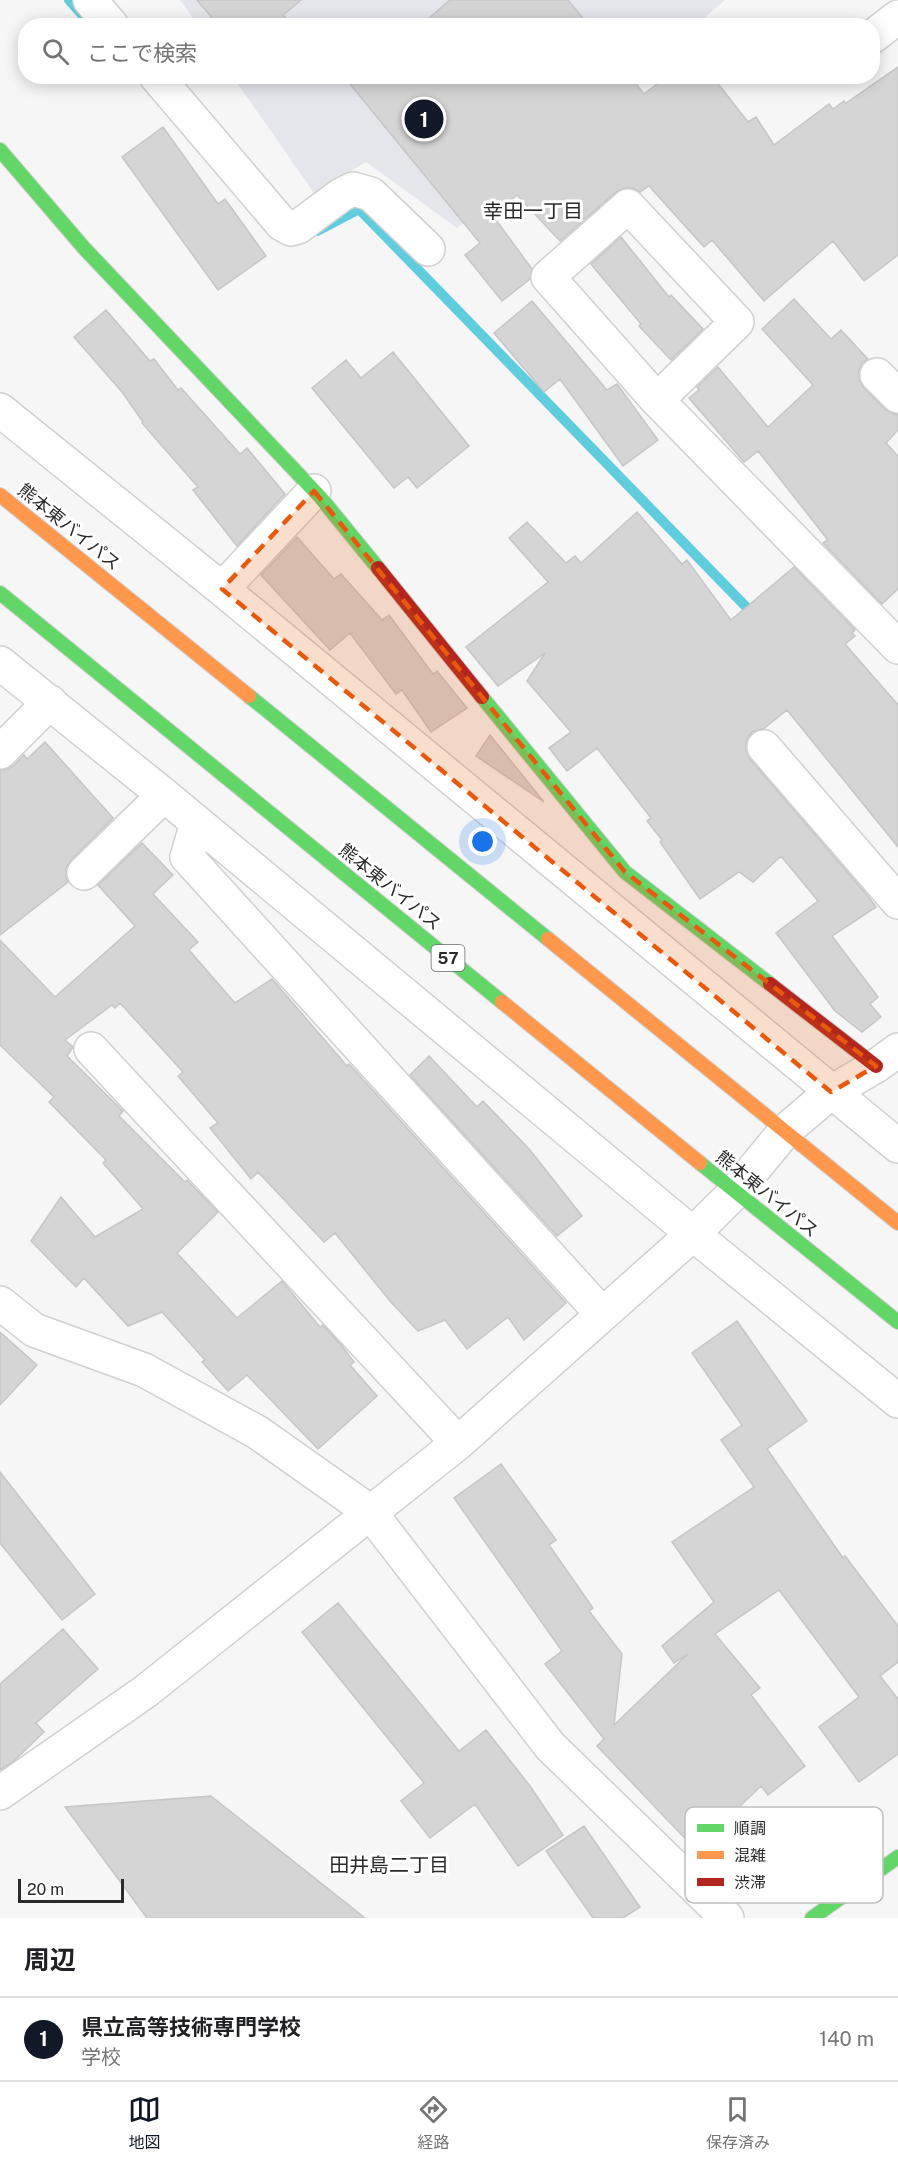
<!DOCTYPE html>
<html lang="ja">
<meta charset="utf-8">
<style>
body{margin:0;font-family:"Public Sans","Noto Sans JP",sans-serif;background:#f6f6f6;color:#202124}
.scale{position:absolute;left:18px;bottom:15px;width:106px;box-sizing:border-box;padding-left:6px;border:3px solid #2a2a2b;border-top:0;font-size:16px;line-height:21px;white-space:nowrap;color:#2a2a2b;-webkit-text-stroke:4px #fff;paint-order:stroke}
.you{position:absolute;left:483px;top:842px;width:21px;height:21px;margin:-15px;border:4px solid #fff;border-radius:50%;background:#1a73e8;box-shadow:0 0 0 9px #1a73e833}
.badge{display:grid;place-items:center;width:39px;height:39px;border-radius:50%;background:#111827;color:#fff;font-size:20px;font-weight:700}
.pin{position:absolute;translate:-50% -50%;border:3px solid #fff;box-shadow:0 2px 6px #0006}
.list{margin:0;padding:0;list-style:none}
h2{display:flex;justify-content:space-between;align-items:center;height:78px;margin:0;padding:0 24px;font-size:26px}
h2 small{font-size:20px;font-weight:400;color:#757577}
.list li{display:grid;grid-template-columns:39px 1fr auto;gap:18px;align-items:center;box-sizing:border-box;height:84px;padding:0 24px;border-top:2px solid #e0e0e0}
.list b{display:block;font-size:22px;white-space:nowrap}
.list p{margin:0;font-size:20px;white-space:nowrap;color:#757577}
.list em{font-size:20px;font-style:normal;color:#757577}
.icon{flex:none;width:33px;height:33px;fill:none;stroke:currentColor;stroke-width:2;stroke-linecap:round;stroke-linejoin:round}
.map{position:relative;flex:none;width:898px;height:1918px;overflow:hidden}
.search{position:absolute;background:#fff;box-shadow:0 3px 15px #0003;left:18px;right:18px;top:18px;height:66px;display:flex;align-items:center;gap:15px;box-sizing:border-box;padding:0 21px;border-radius:24px;color:#757577;font-size:22px}
.sheet{height:162px;background:#fff}
nav{display:flex;justify-content:space-around;align-items:center;box-sizing:border-box;height:84px;border-top:2px solid #e0e0e0;background:#fff;font-size:16px;color:#757577}
nav a{display:grid;justify-items:center;gap:3px}
nav .on{color:#111827}
.map>svg:first-child{display:block}
</style>
<div class="map">
<svg width="898" height="1918" viewBox="0 0 898 1918">
<rect width="100%" height="100%" fill="#f6f6f7"/>
<path fill="#e4e6ec" d="M180 0H725L695 26 198 25Z
M233 77H635L457 228 366 162 314 193Z"/>
<g fill="none" stroke-linecap="round" stroke-linejoin="round">
<path stroke="#5fcdde" stroke-width="10" d="M69 0 85 18
M317 231 359 209 756 617"/>
</g>
<path fill="#d5d5d5" stroke="#c7c6c7" stroke-width="1.5" d="M197 0H301L283 15 292 26H219Z
M450 0H568L589 26H420Z
M898 67V255L864 281 833 241 764 301 712 240 704 247 649 186 640 192 633 188H625L616 192 560 241 517 195 493 216 532 269 530 279 502 301 465 255 480 243 350 84 359 76H630L644 94 667 76H712L748 122 756 117 774 145 829 104 833 109 844 101 846 103Z
M163 127 218 204 225 199 266 256 218 290 122 157Z
M621 237 669 297 671 295 703 329 671 360 639 326 641 324 591 264Z
M794 299 831 339 841 330 868 359 863 362 859 370V380L864 388 885 409 893 414H898V430L886 443 898 456V589L882 604 823 543 828 540 758 451 744 462 689 398 699 390 697 387 718 367 768 427 813 385 762 329Z
M532 301 607 390 617 384 658 440 623 466 560 379 544 392 494 333Z
M106 310 150 361 154 359 178 390 181 388 240 454 247 448 285 494 237 546 193 490 198 487 142 423 143 422 122 392 74 337Z
M393 352 469 446 417 488 408 477 394 488 312 388 346 360 361 378Z
M637 512 682 564 687 560 731 620 794 567 855 630 852 633 855 636 845 644 898 705V847L787 710 763 729 752 732 746 741V751L750 759 867 895 876 907 832 936 878 997 870 1004 881 1017 862 1032 835 1011 776 933 818 901 781 856 753 882 739 872 700 899 660 842 662 840 647 821 651 818 597 748 567 771 549 748 571 732 527 681 545 653 498 686 466 647 548 582 509 538 527 522 566 563 575 556 581 563Z
M297 537 334 579 341 574 382 620 389 615 433 674 437 671 467 708 431 732 402 690 396 694 350 633 330 650 261 575Z
M490 735 544 802 476 756Z
M45 742 113 818 71 860 66 868V877L68 882 0 935V770H5L13 766 24 755 27 759Z
M142 843 173 875 153 894 198 942 189 950 235 1003 272 979 347 1066 349 1064 566 1303 524 1340 508 1317 467 1349 445 1320 418 1331 390 1301 335 1233 324 1242 258 1172 251 1179 210 1128 218 1123 178 1076 183 1072 120 1003 115 1008 112 1005 65 1040 73 1047 67 1056 123 1111 119 1116 185 1182 187 1180 218 1212 177 1253 237 1318 282 1281 320 1327 323 1325 342 1346 354 1362 350 1365 377 1396 318 1449 247 1375 228 1391 202 1362 205 1360 162 1312 128 1326 84 1278 76 1287 31 1241 61 1197 95 1237 143 1209 103 1163 106 1160 49 1102 54 1097 0 1045V940L55 997 135 926 98 885Z
M429 1056 477 1107 483 1101 530 1150 582 1216 557 1236 410 1075Z
M737 1321 807 1421 767 1449 843 1558 845 1556 898 1626V1662L880 1676 898 1699V1754L859 1782 819 1727 859 1697 779 1590 715 1634 760 1688 751 1695 805 1766 768 1795 761 1786 695 1849 597 1746 604 1739 545 1664 562 1651 454 1498 501 1464 556 1540 549 1545 593 1608 589 1611 622 1654 614 1725 688 1654 674 1663 662 1646 714 1602 672 1542 754 1487 721 1440 742 1425 692 1353Z
M0 1332 37 1365 0 1405Z
M0 1472 95 1594 62 1620 0 1543Z
M338 1603 459 1751 486 1730 530 1786 563 1835 518 1866 475 1804 430 1838 401 1801 424 1783 302 1632Z
M63 1629 98 1669 36 1723 44 1732 14 1761 0 1770V1684Z
M211 1796 365 1918H147L65 1807Z
M584 1826 640 1907 623 1918H593L546 1851Z"/>
<g fill="none" stroke-linecap="round" stroke-linejoin="round">
<g stroke="#d0d0d0" stroke-width="36">
<path id="street" d="M90 0 112 26
M872 37 898 17
M156 76 282 224 291 229 298 227 341 195 353 189 371 194 428 249
M877 375 898 396
M657 400 737 322 628 206 548 277 657 400 898 647
M0 410 222 589 898 1146
M222 589 314 491
M0 663 164 795 693 1234 898 1401
M764 747 898 902
M0 752 50 702
M197 823 187 857 602 1314
M84 873 164 795
M91 1049 458 1443
M0 1303 34 1330 144 1370 257 1432 369 1511 550 1746 727 1918
M0 1793 146 1691 458 1443 693 1234 735 1192 785 1131 831 1092 876 1066 898 1050"/>
</g>
<g stroke="#d0d0d0" stroke-width="16">
<path id="fast" d="M0 150 84 248 320 497 378 568
M0 593 502 1002
M249 696 548 939
M482 697 625 872 770 984
M700 1163 898 1322
M812 1918 898 1857"/>
</g>
<g stroke="#d0d0d0" stroke-width="16">
<path id="slow" d="M0 495 249 696
M548 939 898 1223
M502 1002 700 1163"/>
</g>
<g stroke="#d0d0d0" stroke-width="16">
<path id="jam" d="M378 568 482 697
M770 984 876 1066"/>
</g>
<use href="#street" stroke="#fefefe" stroke-width="33"/>
<use href="#fast" stroke="#63d668" stroke-width="14"/>
<use href="#slow" stroke="#ff974d" stroke-width="14"/>
<use href="#jam" stroke="#b3261e" stroke-width="14"/>
</g>
<path fill="#e8590c" fill-opacity="0.2" stroke="#e8590c" stroke-width="4.5" stroke-dasharray="12 8" stroke-linejoin="round" d="M314 491 625 872 876 1066 831 1092 222 589Z"/>
<g text-anchor="middle" stroke-width="6" stroke-linejoin="round" paint-order="stroke">
<rect fill="#fff" stroke="#6a6a6b" stroke-width="1.5" x="431.5" y="945" width="33" height="26" rx="4.5"/>
<g font-size="16" font-weight="bold" fill="#2a2a2b">
<text x="448" y="964">57</text>
</g>
<g font-size="18" fill="#2a2a2b" stroke="#fff">
<text transform="translate(69 527) rotate(39)" y="6">熊本東バイパス</text>
<text transform="translate(390 887) rotate(39)" y="6">熊本東バイパス</text>
<text transform="translate(767 1194) rotate(39)" y="6">熊本東バイパス</text>
</g>
<g font-size="20" fill="#2a2a2b" stroke="#fff">
<text x="533" y="218">幸田一丁目</text>
<text x="389" y="1872">田井島二丁目</text>
</g>
</g>
<rect x="685" y="1807" width="198" height="96" rx="9" fill="#fff" stroke="#bfbfbf" stroke-width="1.5"/>
<rect x="697" y="1824" width="27" height="8" fill="#63d668"/>
<rect x="697" y="1851" width="27" height="8" fill="#ff974d"/>
<rect x="697" y="1878" width="27" height="8" fill="#b3261e"/>
<g font-size="16" fill="#2a2a2b">
<text x="734" y="1834">順調</text>
<text x="734" y="1861">混雑</text>
<text x="734" y="1888">渋滞</text>
</g>
</svg>
<div class="scale">20 m</div>
<div class="you"></div>
<div class="pin badge" style="left:424px;top:119px">1</div>
<div class="search"><svg class="icon" aria-label="search" viewBox="0 0 24 24"><circle cx="10" cy="10" r="6"/><path d="M15 15l6 6"/></svg>ここで検索</div>
</div>
<section class="sheet">
<h2>周辺<small></small></h2>
<ul class="list">
<li><span class="badge">1</span><div><b>県立高等技術専門学校</b><p>学校</p></div><em>140 m</em></li>
</ul>
</section>
<nav>
<a class="on"><svg class="icon" aria-label="map" viewBox="0 0 24 24"><path d="M3 6l6-2 6 2 6-2v14l-6 2-6-2-6 2zM9 4v14M15 6v14"/></svg>地図</a>
<a><svg class="icon" aria-label="directions" viewBox="0 0 24 24"><path d="M12 3l9 9-9 9-9-9zM9 14v-3h6M13 9l2 2-2 2"/></svg>経路</a>
<a><svg class="icon" aria-label="saved" viewBox="0 0 24 24"><path d="M7 4h10v16l-5-4-5 4z"/></svg>保存済み</a>
</nav>
